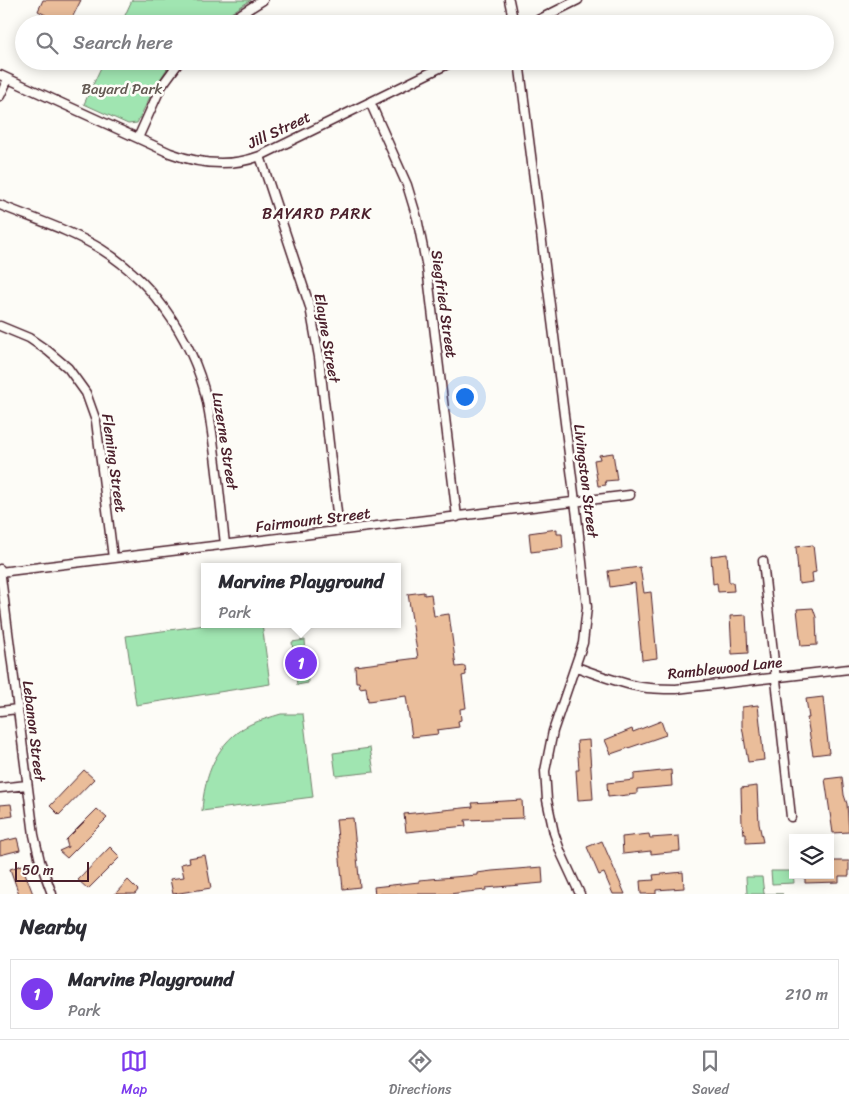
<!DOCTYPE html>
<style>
body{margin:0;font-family:Sriracha,sans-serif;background:#f7f7f7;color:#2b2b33}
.controls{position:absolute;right:15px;bottom:15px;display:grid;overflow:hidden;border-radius:0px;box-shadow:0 2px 12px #0003}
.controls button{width:45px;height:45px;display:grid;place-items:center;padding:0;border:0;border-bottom:1px solid #e1e1e2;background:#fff;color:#2b2b33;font:25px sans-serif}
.scale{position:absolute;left:15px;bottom:12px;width:74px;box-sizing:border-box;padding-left:5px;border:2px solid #4a1f2b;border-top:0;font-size:14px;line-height:18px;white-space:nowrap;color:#4a1f2b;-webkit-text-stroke:4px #fdfcf7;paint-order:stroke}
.you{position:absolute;left:464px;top:396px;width:18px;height:18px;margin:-12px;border:4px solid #fff;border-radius:50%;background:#1a73e8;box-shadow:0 0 0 8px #1a73e833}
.badge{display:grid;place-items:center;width:32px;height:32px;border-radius:50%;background:#7c3aed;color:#fff;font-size:16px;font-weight:700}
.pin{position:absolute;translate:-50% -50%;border:2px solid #fff;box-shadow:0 1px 5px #0006}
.popup{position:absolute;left:201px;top:563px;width:200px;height:65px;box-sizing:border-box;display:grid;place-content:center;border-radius:0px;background:#fff;filter:drop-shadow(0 1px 4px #0005);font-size:16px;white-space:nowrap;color:#7c7c81}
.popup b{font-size:19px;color:#2b2b33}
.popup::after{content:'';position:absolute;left:50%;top:100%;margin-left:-10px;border:10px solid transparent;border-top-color:#fff}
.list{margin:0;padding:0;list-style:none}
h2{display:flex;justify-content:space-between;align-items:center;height:65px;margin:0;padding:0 20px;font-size:21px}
h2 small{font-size:16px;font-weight:400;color:#7c7c81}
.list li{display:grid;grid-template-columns:32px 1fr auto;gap:15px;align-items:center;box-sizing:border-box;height:70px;margin:0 10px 10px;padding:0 10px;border:1px solid #e1e1e2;border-radius:0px}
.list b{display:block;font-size:19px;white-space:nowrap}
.list p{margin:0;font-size:16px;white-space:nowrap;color:#7c7c81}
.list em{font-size:16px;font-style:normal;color:#7c7c81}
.icon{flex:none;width:28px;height:28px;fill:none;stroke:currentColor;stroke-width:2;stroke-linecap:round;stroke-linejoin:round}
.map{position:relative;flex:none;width:849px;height:894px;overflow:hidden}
.search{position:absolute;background:#fff;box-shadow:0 2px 12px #0003;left:15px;right:15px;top:15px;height:55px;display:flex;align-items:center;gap:12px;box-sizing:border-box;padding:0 18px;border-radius:28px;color:#7c7c81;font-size:19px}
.sheet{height:145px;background:#fff}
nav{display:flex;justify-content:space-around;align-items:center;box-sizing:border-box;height:70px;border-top:1px solid #e1e1e2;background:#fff;font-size:14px;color:#7c7c81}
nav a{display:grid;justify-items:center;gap:2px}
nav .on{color:#7c3aed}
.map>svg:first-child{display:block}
</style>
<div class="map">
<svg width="849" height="894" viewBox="0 0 849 894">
<rect width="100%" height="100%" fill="#fdfcf7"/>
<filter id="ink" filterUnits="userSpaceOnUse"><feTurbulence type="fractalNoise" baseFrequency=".02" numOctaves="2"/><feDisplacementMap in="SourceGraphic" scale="10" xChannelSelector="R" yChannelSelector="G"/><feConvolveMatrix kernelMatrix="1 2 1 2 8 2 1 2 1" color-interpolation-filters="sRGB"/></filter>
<g filter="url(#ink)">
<path fill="#a0e5b1" stroke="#75826e" d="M132 0H251L214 24H121Z
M104 61H172L154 89 137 123 128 124 84 104Z
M213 624H262L270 684 136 705 126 636Z
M305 640 308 683 297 685 292 642Z
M281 714H303L313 797 202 811C204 776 217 740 251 724 261 720 271 717 281 714Z
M370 748 374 772 336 776 333 753Z
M771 871H793L794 883 772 884Z
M746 877H762L764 894H783H747Z"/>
<path fill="#eabd9a" stroke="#4a1f2b" d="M43 0H81L69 24H54L55 20 38 11Z
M613 453 617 480 605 481 606 485 598 486 594 460 600 459 599 455Z
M557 529V534H562L563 548 531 552 529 533Z
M813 545 816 572 812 573 813 582 799 584 796 547Z
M727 554 729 582H733L734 591 718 592 717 583 713 584 711 556Z
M640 567 644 593 651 592 657 658 642 660 635 583 610 587 608 571Z
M424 592V595L431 594 434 616 449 614 456 667 465 666 466 675 462 676 466 708 460 709 461 720 458 721 459 727 437 730 438 734 412 737 406 696 368 701 366 687 360 688 359 682H356L355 666 418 658 408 594Z
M813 608 816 617 817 645 801 646 797 609Z
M746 615 748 653 732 654 730 616Z
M823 697 829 753 813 755 807 718H809L806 699Z
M758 705 764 760 748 762 742 726V707Z
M661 721 666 735 611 754 605 740 632 729 633 732Z
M589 740 593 799 578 800 576 770H579L577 741Z
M84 770 94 779 59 815 50 806Z
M671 770 672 786 637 789V794L608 797 607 783 634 780V774Z
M842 777 844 795 847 804 849 832 833 833 825 779Z
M757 786 759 824 763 842 746 843V834H744L743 825H742L741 788Z
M522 800 523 818 465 820 466 826 406 832 404 814 473 807 472 803Z
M11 804 13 816 0 818V805Z
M97 809 107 818 67 858 59 851 68 847 66 840Z
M353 818 360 887 343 889 336 819Z
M649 834 650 838 679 836 680 851 651 854V851L623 854 622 837Z
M17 838 20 850 0 855V842Z
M602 841 625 894H613L604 873 599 875 587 847Z
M110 847 120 857 88 889 78 880Z
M205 855 211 888 173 894 170 879 184 877 181 864 190 862 189 858Z
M832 861H849V876H839V882L805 883V875H830Z
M22 865 33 894H19L10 869Z
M542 867 543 883 486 888V890L449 894H375L374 887 419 882V880L477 875V873L492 871Z
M683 872 684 888 656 890V894H641L640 881 654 880 653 875Z
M128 880 138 890 135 894H115Z"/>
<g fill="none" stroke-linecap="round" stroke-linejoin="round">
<g stroke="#4a1f2b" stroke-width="11">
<path id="street" d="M509 0 514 24
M225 24 263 0
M530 24 578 0
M519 61 577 517 587 607 583 643 553 731 545 771 547 800 554 833 561 853 580 894
M0 75 170 153C199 164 231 167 260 156L454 61
M0 96 8 79
M370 102 407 185 417 218 427 268 457 517
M138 138 161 87 180 61
M260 156 310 307 319 357 339 530
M0 205C34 219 70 230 101 249 157 284 198 347 209 412 216 456 220 500 225 544
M0 326 29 338 48 351 68 368 86 393 96 421 113 558
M763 561 791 817
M0 569 34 835 40 861 52 894
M0 572 630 495
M576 667C597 674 618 683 641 687 652 689 665 689 676 689L849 669
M0 711 18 709
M0 788 27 785"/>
</g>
<use href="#street" stroke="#fdfcf7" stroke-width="8"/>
</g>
</g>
<g text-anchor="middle" stroke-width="5" stroke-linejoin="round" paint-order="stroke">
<g font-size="15" fill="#645a53" stroke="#fdfcf7">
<text x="122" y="94">Bayard Park</text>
</g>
<g font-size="15" fill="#4a1f2b" stroke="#fdfcf7">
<text transform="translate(279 130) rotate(-25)" y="5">Jill Street</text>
<text transform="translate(444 304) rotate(82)" y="5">Siegfried Street</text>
<text transform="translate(327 338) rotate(80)" y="5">Elayne Street</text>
<text transform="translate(225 441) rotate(81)" y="5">Luzerne Street</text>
<text transform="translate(114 463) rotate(82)" y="5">Fleming Street</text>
<text transform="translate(586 481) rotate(83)" y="5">Livingston Street</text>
<text transform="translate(313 520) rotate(-7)" y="5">Fairmount Street</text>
<text transform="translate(725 668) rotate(-6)" y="5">Ramblewood Lane</text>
<text transform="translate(34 731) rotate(83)" y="5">Lebanon Street</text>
</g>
<g font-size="16" letter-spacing="1" fill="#4a1f2b" stroke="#fdfcf7">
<text x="317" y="219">BAYARD PARK</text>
</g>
</g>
</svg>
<div class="controls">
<button><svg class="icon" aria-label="layers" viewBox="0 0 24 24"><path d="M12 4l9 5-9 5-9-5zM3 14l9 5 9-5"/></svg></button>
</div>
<div class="scale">50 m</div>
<div class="you"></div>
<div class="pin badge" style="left:301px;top:663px">1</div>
<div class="popup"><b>Marvine Playground</b>Park</div>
<div class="search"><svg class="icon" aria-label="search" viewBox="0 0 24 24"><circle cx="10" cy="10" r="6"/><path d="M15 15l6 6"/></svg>Search here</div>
</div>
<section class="sheet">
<h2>Nearby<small></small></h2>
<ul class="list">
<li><span class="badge">1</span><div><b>Marvine Playground</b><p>Park</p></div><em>210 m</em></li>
</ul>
</section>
<nav>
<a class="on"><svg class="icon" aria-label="map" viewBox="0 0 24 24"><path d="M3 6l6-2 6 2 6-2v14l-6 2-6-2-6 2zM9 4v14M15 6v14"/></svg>Map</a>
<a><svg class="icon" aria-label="directions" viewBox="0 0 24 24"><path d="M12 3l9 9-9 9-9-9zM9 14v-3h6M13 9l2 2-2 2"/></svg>Directions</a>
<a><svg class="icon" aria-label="saved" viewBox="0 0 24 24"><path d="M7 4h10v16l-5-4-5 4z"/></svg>Saved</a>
</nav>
